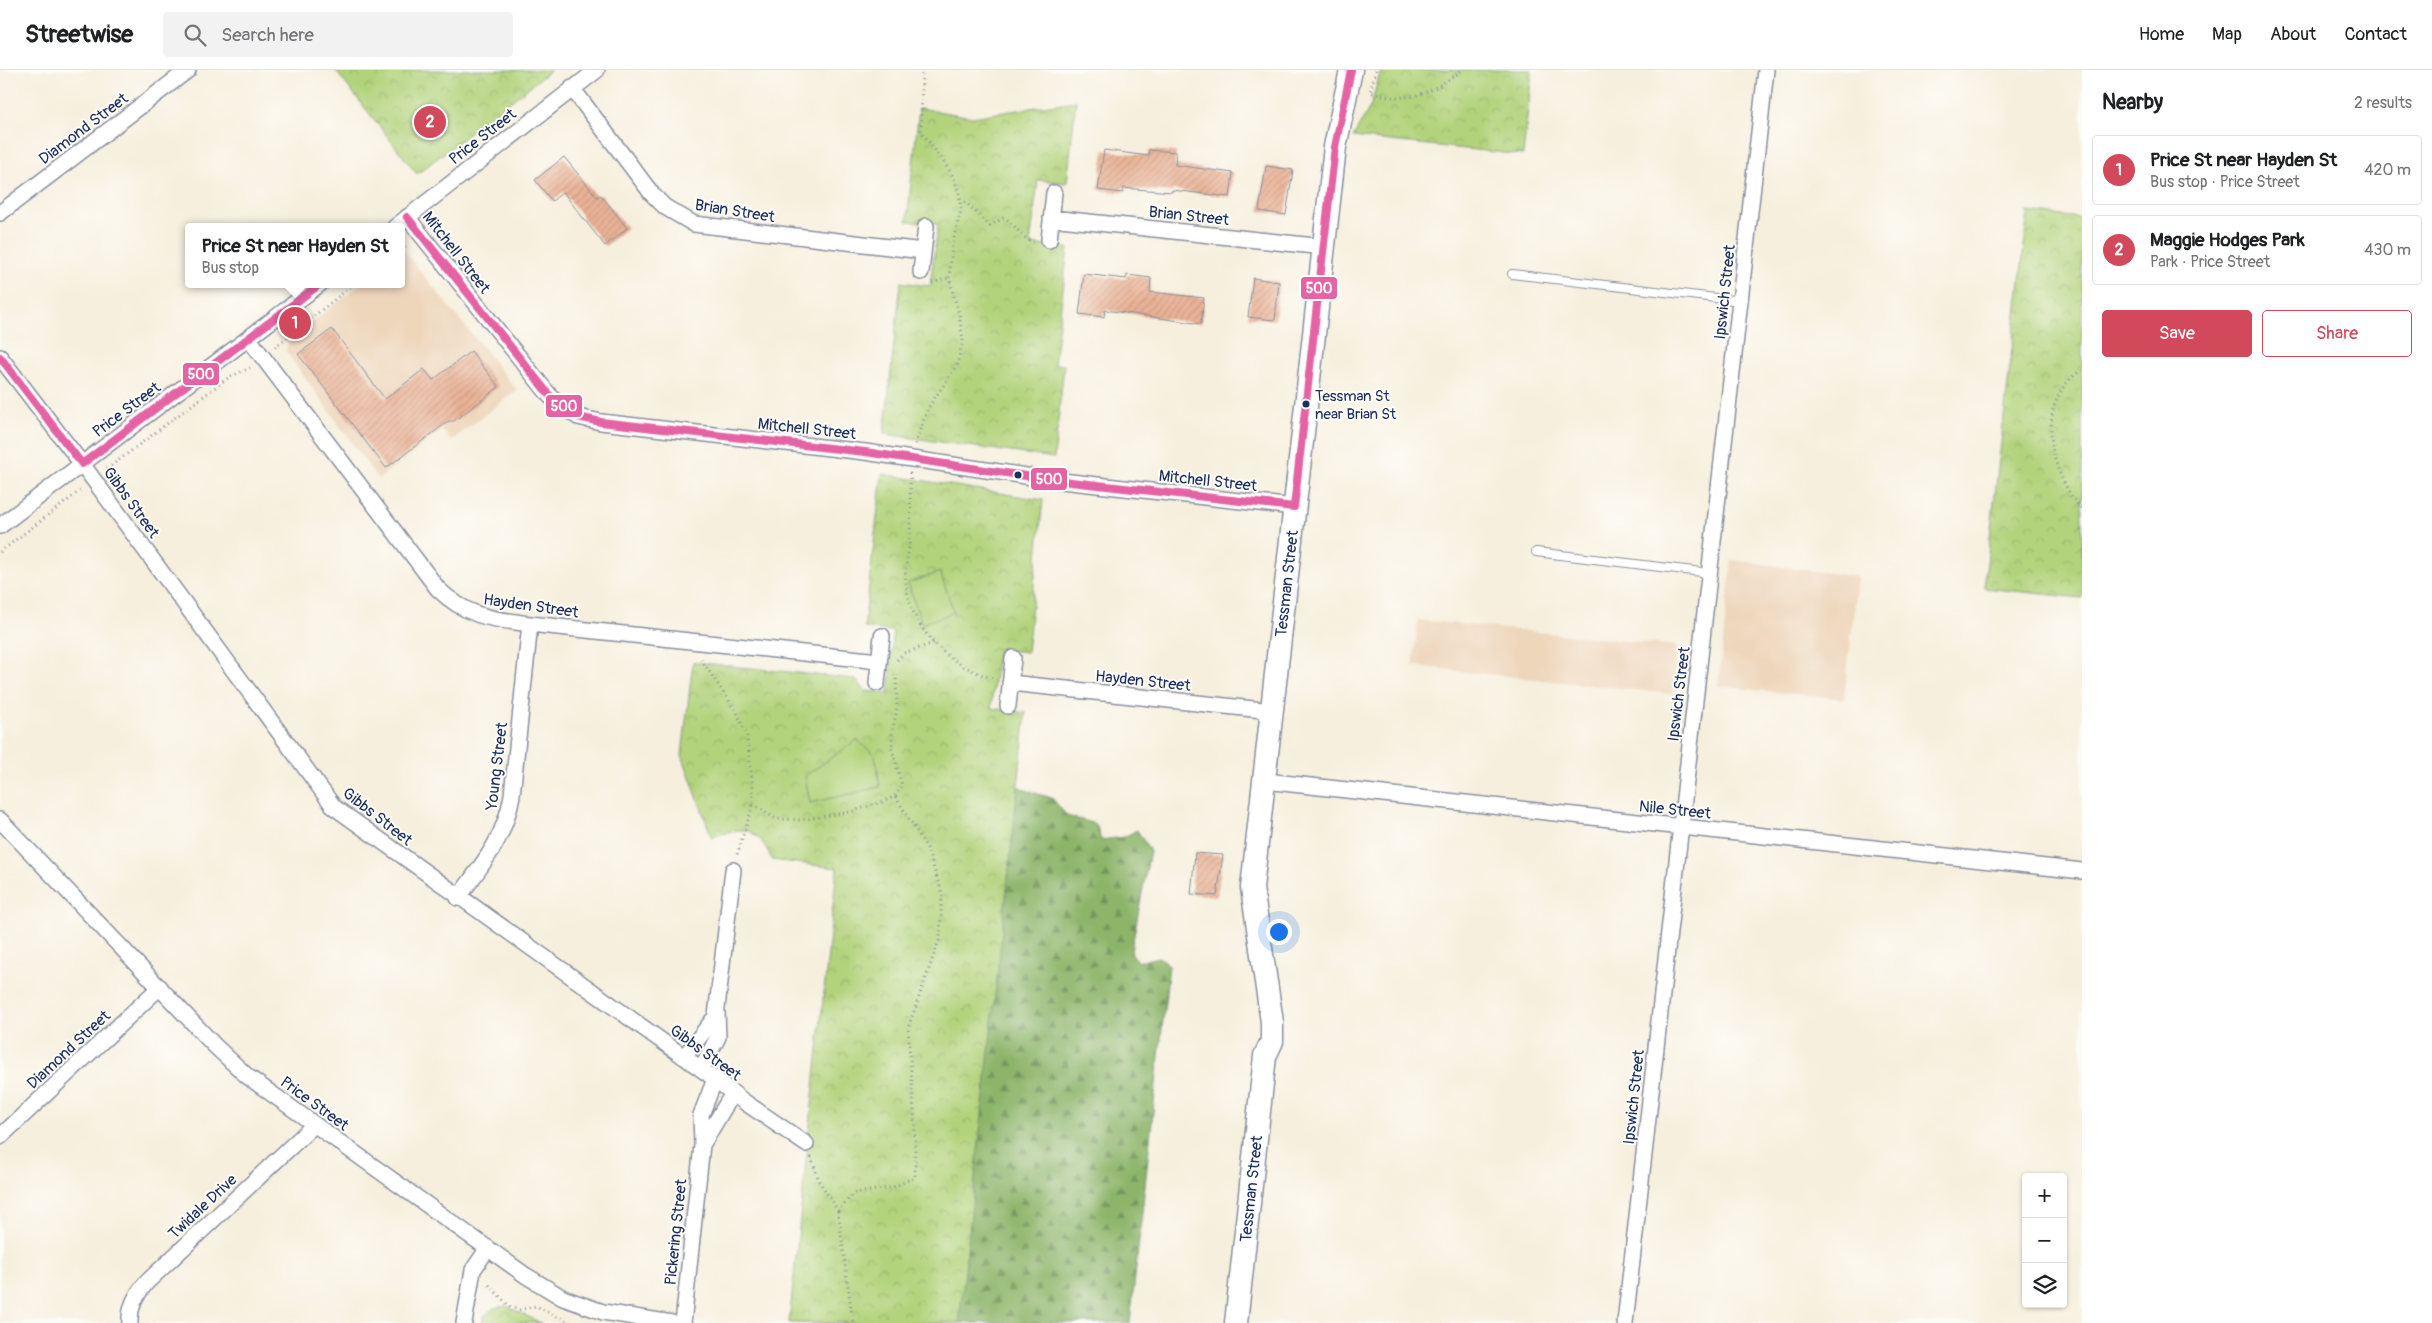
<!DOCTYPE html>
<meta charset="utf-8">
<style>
body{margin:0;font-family:Pangolin,sans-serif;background:#f2f2f2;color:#202124}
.controls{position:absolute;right:15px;bottom:15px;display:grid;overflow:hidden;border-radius:5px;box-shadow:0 1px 4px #0004}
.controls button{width:45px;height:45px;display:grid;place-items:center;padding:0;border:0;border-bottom:1px solid #e0e0e0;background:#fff;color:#202124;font:25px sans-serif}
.you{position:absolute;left:1278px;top:861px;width:18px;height:18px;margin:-12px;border:4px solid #fff;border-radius:50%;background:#1a73e8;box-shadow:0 0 0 8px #1a73e833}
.badge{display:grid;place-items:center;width:32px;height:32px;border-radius:50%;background:#d1495b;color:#fff;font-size:16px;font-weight:700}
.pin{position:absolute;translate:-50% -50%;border:2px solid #fff;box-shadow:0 1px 5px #0006}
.popup{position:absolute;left:185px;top:153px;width:220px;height:65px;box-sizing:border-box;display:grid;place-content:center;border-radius:5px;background:#fff;filter:drop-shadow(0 1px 4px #0005);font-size:16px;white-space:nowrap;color:#757577}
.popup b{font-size:19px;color:#202124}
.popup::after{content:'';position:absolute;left:50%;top:100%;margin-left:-10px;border:10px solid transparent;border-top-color:#fff}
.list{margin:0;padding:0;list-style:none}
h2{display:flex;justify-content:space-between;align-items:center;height:65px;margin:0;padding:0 20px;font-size:21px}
h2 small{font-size:16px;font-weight:400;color:#757577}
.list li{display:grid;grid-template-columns:32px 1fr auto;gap:15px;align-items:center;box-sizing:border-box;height:70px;margin:0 10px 10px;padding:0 10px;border:1px solid #e0e0e0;border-radius:5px}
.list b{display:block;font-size:19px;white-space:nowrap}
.list p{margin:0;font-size:16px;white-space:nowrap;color:#757577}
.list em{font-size:16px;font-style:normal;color:#757577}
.actions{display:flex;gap:10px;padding:15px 20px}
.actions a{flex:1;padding:11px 0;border:1px solid #d1495b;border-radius:5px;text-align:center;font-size:18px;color:#d1495b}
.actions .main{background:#d1495b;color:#fff}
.icon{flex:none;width:28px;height:28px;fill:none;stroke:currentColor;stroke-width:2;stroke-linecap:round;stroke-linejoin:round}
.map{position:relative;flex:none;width:2082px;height:1253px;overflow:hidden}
header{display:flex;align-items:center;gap:30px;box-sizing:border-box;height:70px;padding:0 25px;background:#fff;border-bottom:1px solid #e0e0e0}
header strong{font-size:24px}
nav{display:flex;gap:28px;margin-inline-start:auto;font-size:18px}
.search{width:350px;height:45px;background:#f2f2f2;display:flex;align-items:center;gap:12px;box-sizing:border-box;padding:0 18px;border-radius:5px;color:#757577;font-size:19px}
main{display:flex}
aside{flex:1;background:#fff}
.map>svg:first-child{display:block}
</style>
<header>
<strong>Streetwise</strong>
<div class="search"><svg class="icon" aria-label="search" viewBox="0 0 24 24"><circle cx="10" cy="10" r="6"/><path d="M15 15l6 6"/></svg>Search here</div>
<nav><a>Home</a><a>Map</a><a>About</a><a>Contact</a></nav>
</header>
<main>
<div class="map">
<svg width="2082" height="1253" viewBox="0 0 2082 1253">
<defs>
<pattern id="forest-firs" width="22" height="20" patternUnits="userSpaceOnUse" patternTransform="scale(1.25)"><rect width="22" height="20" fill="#8db56b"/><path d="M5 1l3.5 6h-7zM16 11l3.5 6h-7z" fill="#72945b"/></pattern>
<pattern id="park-crowns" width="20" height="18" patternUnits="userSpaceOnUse" patternTransform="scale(1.25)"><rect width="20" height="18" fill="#b2d37b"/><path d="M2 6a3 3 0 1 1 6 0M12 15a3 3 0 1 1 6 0" fill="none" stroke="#98b56d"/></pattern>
<pattern id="building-hatch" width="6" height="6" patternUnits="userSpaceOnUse" patternTransform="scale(1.25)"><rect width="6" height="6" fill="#eab295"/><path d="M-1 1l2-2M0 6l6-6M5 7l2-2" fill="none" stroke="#c89983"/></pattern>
</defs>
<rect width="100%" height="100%" fill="#fdfcf7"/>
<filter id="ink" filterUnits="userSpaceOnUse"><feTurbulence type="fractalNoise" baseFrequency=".02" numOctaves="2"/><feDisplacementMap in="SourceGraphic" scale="10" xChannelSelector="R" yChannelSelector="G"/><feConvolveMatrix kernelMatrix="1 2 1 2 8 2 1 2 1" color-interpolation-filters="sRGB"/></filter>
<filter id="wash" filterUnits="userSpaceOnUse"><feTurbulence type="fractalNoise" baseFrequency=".0096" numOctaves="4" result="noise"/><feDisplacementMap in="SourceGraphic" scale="20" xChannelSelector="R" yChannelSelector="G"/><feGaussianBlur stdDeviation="1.12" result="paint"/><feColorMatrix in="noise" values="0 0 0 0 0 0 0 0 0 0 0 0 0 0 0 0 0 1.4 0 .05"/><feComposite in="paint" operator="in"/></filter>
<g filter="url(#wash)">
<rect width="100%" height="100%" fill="#f6efdd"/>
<path fill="#eed6bb" d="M404 181 517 320 451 371 442 360 378 409 286 281 288 271 361 214H401V183Z
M1732 490 1858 507 1844 629 1718 616Z
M1418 550 1677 576 1673 624 1413 596Z"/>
<path fill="url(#forest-firs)" stroke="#547264" d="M1011 713 1028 721 1052 728 1067 746 1096 754 1101 770 1124 767 1137 760 1150 781 1131 881 1137 892 1159 887 1169 895 1130 1253H796Z"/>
<path fill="url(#park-crowns)" stroke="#66816c" d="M335 0H551L417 104Z
M1381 0H1532L1523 85 1353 67 1371 35Z
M1076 31 1067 113 1038 110 1030 174 1068 178 1054 294 1064 295 1054 388 884 364 901 212 930 216 938 154 907 151 919 38 972 47Z
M2028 142 2082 148V528L1984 518Z
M882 404 1043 430 1027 582 998 579 991 638 1026 643 959 1253H789L837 798 772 790C758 757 743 754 712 768L682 685 693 592 855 609 866 621 889 623 893 561 864 558Z
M506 1236 541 1253H483V1247L494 1238Z"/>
<path fill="#b2d37b" stroke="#66816c" d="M940 502 954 542 922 554 908 513Z
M857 670 875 685 880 717 810 733 805 706Z"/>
<g id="blocks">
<path fill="url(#building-hatch)" d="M1104 80 1148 86 1149 80 1176 82 1175 95 1233 103 1230 127 1172 120V122L1123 118V123L1098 120Z
M564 87 597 127 601 125 627 158 605 176 563 122 552 131 535 110Z
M1266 96 1293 100 1286 145 1259 141Z
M1084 204 1126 209 1127 205 1151 208 1150 222 1204 228 1201 254 1105 240 1104 247 1079 244Z
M1253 208 1279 212 1275 250 1248 247Z
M332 259 385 329 424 299 433 310 471 281 499 317 454 351H449L386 398 298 284Z
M1195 783 1223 785 1217 826 1191 824Z"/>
</g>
</g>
<g filter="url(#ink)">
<use href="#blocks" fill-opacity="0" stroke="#888f9e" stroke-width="1"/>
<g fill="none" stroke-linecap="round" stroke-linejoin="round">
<g stroke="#888f9e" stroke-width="10">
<path id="lane" d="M1512 204 1741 231
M1536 482 1710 503"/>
</g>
<g stroke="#888f9e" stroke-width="18">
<path id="street" d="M572 18 652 124 665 137 694 154 923 181
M0 143 188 0
M407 147 550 326 578 347 601 352 865 382 1053 410 1294 437
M1051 148 1324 177
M395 157 597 0
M1049 170 1054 123
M921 202 926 156
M249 269 438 519C467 547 491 549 530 554L879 591
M0 287 82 394 334 737 715 1009 743 1031 806 1074
M0 456 320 214
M877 613 882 566
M1010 613 1272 641
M1008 636 1013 588
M1265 711 2082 801
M0 750 215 976 247 1006 525 1205 563 1228 603 1242 672 1253
M458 828C483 793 505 769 512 725L530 554
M684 987 716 946 733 800
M701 999 718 967 717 942
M0 1067 160 917
M702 1074 701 1045 715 1009
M130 1253C129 1237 136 1224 147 1212L314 1055
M464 1253 473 1200 488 1178
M683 1253 702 1075 733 1023
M1625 1253 1766 0"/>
</g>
<g stroke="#888f9e" stroke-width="25">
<g id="secondary">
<path id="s1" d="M1236 1253 1265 986 1272 971V952L1252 818 1335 77 1351 0"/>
</g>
</g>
<path stroke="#888f9e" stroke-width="3" stroke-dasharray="1 4" stroke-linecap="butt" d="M1376 0 1370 22C1409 35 1431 23 1462 0
M961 128 990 156 1003 148C1016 152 1019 169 1034 172
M401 180 407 176
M932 213 949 208
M275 277 354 214
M2082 300C2033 330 2049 404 2082 439
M915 374 928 338 957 295 963 271 959 244 949 208 952 175 961 140 959 122 952 104 921 61 922 2 920 0
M107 399 229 307 250 298
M910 403C910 423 911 444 910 464 910 481 904 496 906 513 910 561 952 598 996 609
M0 482 80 421
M701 589 737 643 747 666 753 717V734L737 785
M897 590 904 583 934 573
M753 734 776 749 801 750 850 742 882 732 895 726 902 716 892 679V663L897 638 896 604
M811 1087 819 1111 838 1141 854 1123 891 1118 915 1107V1054L908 958 940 868 942 823 927 778 895 726
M838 1141 853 1253
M489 1215 510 1237 519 1240 536 1236 570 1253"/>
<use href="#lane" stroke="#fff" stroke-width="8"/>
<use href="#street" stroke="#fff" stroke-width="15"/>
<use href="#secondary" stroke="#fff" stroke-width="22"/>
<g stroke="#fdfcf7" stroke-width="11">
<path id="bus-1" d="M407 147 550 326 578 347 601 352 865 382 1053 410 1294 437
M0 287 82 394
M82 394 320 214
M1294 437 1335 77 1351 0"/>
</g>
<use href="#bus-1" stroke="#e463a4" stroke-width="8"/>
</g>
</g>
<g fill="#1b2f5e" stroke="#fdfcf7" stroke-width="2">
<circle cx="1306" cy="334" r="4.5"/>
<circle cx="1018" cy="405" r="4.5"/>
</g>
<g text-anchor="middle" stroke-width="4" stroke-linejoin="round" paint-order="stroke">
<g font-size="15" fill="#1b2f5e" stroke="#fdfcf7" text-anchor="start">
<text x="1315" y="331">Tessman St<tspan x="1315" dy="18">near Brian St</tspan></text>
</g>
<g font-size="16" fill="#1b2f5e" stroke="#fdfcf7">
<text transform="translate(83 58) rotate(-37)" y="6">Diamond Street</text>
<text transform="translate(482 66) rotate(-38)" y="6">Price Street</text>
<text transform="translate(735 140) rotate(9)" y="6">Brian Street</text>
<text transform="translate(1189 145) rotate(6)" y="6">Brian Street</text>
<text transform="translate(457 182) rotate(52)" y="6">Mitchell Street</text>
<text transform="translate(1724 222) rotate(-84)" y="6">Ipswich Street</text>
<text transform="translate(126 339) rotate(-37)" y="6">Price Street</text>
<text transform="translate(807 358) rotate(6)" y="6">Mitchell Street</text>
<text transform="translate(1208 410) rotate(6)" y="6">Mitchell Street</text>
<text transform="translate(132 432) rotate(54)" y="6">Gibbs Street</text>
<text dy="6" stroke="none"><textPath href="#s1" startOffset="746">Tessman Street</textPath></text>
<text transform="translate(531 535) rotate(8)" y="6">Hayden Street</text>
<text transform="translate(1143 610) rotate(6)" y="6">Hayden Street</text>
<text transform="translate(1678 624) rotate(-83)" y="6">Ipswich Street</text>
<text transform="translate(496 696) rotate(-83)" y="6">Young Street</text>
<text transform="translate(1675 739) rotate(6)" y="6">Nile Street</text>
<text transform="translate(378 746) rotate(38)" y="6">Gibbs Street</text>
<text transform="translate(68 979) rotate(-43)" y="6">Diamond Street</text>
<text transform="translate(706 982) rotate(36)" y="6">Gibbs Street</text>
<text transform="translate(1633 1027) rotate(-84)" y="6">Ipswich Street</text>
<text transform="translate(315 1033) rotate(36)" y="6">Price Street</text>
<text dy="6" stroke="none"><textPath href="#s1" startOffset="135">Tessman Street</textPath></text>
<text transform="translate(202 1136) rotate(-43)" y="6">Twidale Drive</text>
<text transform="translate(675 1162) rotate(-84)" y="6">Pickering Street</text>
</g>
</g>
<g stroke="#fdfcf7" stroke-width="2">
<rect x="1300" y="206" width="38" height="24" rx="5" fill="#e463a4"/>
<rect x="182" y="292" width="38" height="24" rx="5" fill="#e463a4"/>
<rect x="545" y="324" width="38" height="24" rx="5" fill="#e463a4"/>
<rect x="1030" y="397" width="38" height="24" rx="5" fill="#e463a4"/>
</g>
<g font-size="14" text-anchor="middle" font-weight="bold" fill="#fff">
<text x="1319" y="223">500</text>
<text x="201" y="309">500</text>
<text x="564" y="341">500</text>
<text x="1049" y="414">500</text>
</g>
</svg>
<div class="controls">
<button>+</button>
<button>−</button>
<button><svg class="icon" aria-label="layers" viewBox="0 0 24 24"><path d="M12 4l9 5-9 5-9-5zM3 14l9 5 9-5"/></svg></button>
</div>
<div class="you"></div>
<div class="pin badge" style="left:295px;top:253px">1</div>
<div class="popup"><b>Price St near Hayden St</b>Bus stop</div>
<div class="pin badge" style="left:430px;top:52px">2</div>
</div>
<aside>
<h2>Nearby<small>2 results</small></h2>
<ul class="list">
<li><span class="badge">1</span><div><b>Price St near Hayden St</b><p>Bus stop · Price Street</p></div><em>420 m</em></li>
<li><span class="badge">2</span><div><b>Maggie Hodges Park</b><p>Park · Price Street</p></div><em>430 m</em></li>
</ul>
<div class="actions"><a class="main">Save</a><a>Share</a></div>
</aside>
</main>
